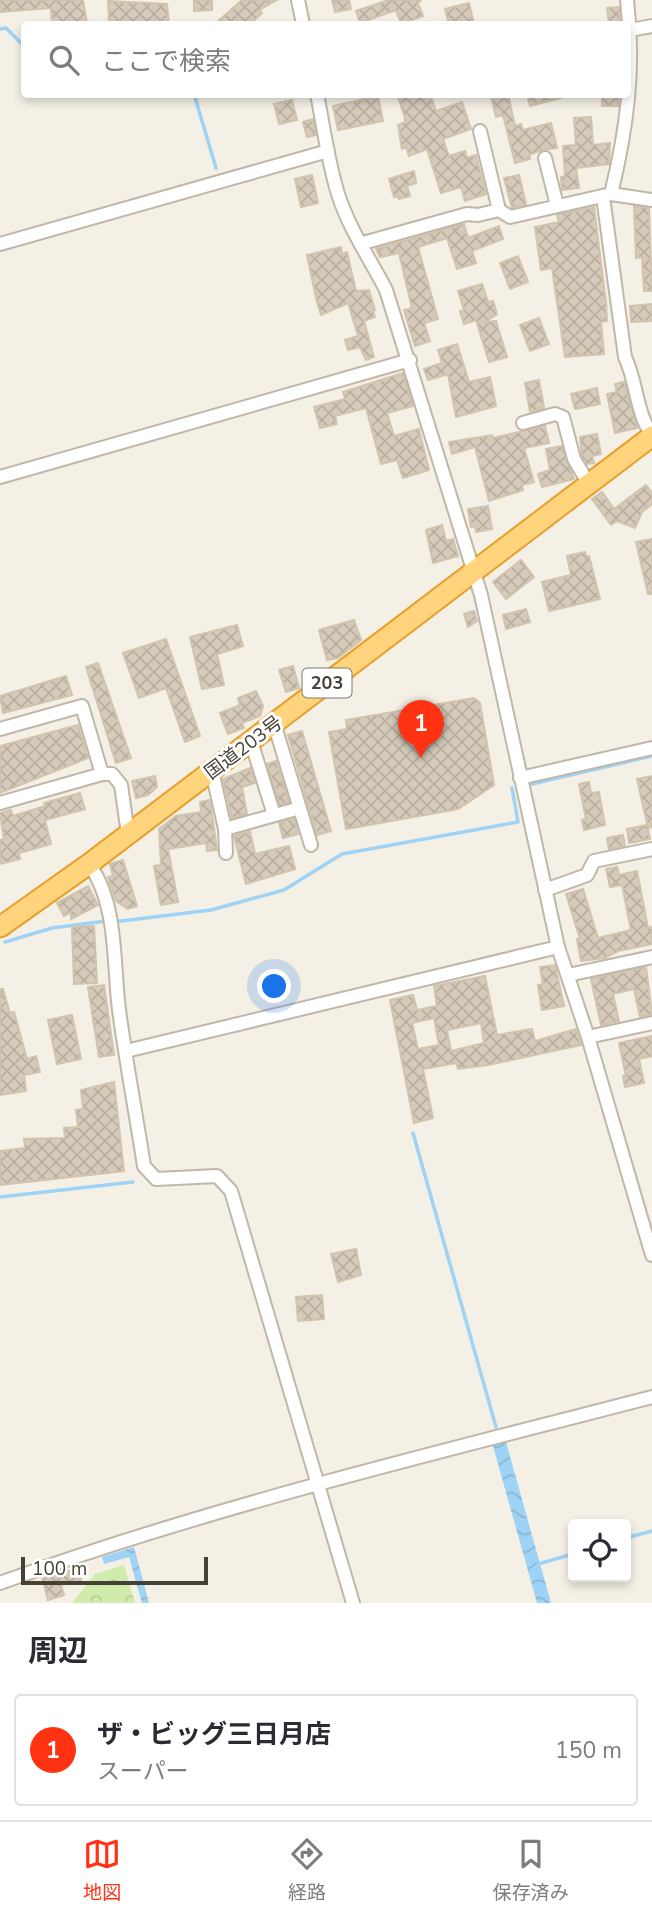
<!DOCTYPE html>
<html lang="ja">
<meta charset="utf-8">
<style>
body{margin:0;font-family:"Nunito Sans","Noto Sans JP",sans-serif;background:#f2f2f3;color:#2b2b33}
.controls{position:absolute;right:21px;bottom:21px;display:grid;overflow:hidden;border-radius:7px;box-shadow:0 4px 10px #0003}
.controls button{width:63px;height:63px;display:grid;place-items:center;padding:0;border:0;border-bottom:2px solid #e1e1e2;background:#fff;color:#2b2b33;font:35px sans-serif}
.scale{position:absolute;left:21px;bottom:18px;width:187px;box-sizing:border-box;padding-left:7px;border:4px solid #474035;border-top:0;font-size:19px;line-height:24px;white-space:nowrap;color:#474035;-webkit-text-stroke:5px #fff;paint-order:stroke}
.you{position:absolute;left:275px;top:987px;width:24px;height:24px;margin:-18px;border:5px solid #fff;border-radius:50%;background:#1a73e8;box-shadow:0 0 0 10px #1a73e833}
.badge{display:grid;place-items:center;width:46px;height:46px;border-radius:50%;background:#ff3212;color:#fff;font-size:23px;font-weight:700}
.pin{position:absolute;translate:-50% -58px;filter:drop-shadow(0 2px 4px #0008)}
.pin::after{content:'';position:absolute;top:37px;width:24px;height:21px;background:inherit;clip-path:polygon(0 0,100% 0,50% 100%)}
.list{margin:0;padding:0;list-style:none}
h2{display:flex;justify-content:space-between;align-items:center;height:91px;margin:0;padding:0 28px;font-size:30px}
h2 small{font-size:23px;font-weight:400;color:#7c7c81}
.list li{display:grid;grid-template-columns:46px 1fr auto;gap:21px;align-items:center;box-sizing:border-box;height:112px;margin:0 14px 14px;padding:0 14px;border:2px solid #e1e1e2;border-radius:7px}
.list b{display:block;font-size:26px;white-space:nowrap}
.list p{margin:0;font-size:23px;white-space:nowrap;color:#7c7c81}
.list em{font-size:23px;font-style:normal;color:#7c7c81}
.icon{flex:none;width:38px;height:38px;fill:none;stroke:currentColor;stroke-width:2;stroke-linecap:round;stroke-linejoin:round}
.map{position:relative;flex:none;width:652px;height:1603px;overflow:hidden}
.search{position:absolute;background:#fff;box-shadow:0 4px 10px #0003;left:21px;right:21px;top:21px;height:77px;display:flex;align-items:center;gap:18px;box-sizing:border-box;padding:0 24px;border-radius:7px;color:#7c7c81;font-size:26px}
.sheet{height:217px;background:#fff}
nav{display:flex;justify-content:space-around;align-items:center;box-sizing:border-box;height:98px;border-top:2px solid #e1e1e2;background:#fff;font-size:19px;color:#7c7c81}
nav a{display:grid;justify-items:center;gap:4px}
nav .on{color:#ff3212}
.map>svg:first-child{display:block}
</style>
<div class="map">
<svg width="652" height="1603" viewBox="0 0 652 1603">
<defs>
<pattern id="forest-crowns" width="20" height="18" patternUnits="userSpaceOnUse" patternTransform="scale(1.75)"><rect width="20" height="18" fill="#d0ebac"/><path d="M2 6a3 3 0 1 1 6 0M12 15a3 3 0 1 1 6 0" fill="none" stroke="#b4cb95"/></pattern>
<pattern id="water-waves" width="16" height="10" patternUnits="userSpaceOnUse" patternTransform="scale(1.75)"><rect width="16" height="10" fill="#9ed3f5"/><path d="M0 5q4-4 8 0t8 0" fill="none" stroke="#89b6d3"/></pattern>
<pattern id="building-cross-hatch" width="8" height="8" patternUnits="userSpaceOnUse" patternTransform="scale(1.75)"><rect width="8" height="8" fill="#d6cbbb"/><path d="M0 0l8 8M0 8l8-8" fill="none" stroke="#b9afa1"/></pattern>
</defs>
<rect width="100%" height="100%" fill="#f4f0e6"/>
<path fill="url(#forest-crowns)" d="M124 1565 135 1603H72L95 1574Z"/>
<path fill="url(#water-waves)" d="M506 1442 551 1603H537L493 1446Z
M134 1547 149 1603H142L129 1557 104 1564 102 1557Z"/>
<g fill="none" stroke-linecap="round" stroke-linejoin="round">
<path stroke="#9ed3f5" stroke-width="3.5" d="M0 29 6 28 24 46
M194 94 216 168
M532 784 652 756
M113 922 211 910 284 890 342 854 518 822 512 788
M5 942 52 928 106 921
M413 1133 496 1427
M0 1197 133 1182
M626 1538 652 1531
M538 1564 573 1554"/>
</g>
<path fill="url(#building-cross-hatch)" stroke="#d2c3ad" stroke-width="2" fill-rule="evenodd" d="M0 0H83L87 24H52L51 8 0 12Z
M194 0H212V10L194 11Z
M242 0H277L259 10 262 13 250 24H215Z
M332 0H349L351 9 335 12Z
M389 0H421L418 3 423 16 401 24 396 10 360 23 356 11Z
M108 1 167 4 169 24 109 21Z
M469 3 474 24H449L445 9Z
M619 7 620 24H609L607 8Z
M405 94H430L436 111 462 102 471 129 443 139 449 156 465 151 467 158 476 155 486 194 465 201 461 187 441 193 427 149 409 156 406 147 402 149 398 125 405 122V118L398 97Z
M508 94 515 126 521 124 523 130 551 123 557 148 542 150 529 155 530 159 515 163 503 115 496 117 491 96Z
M527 94H560L561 98 530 106Z
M602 94H619L618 106H602Z
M378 96 383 121 338 130 333 106Z
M292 100 297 120 279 124 274 104Z
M591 117 593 145 610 143 609 164 576 168 579 188 562 190 561 177 565 176 563 146 576 145 574 118Z
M313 119 316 135 307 137 303 122Z
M414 171 416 183 407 186 410 196 399 199 398 196 394 197 389 179Z
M312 175 318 203 301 207 295 179Z
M519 175 526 204 512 208 504 178Z
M634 206 649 208 652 291H644L642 257 636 258Z
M594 207 606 303 607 321 601 322 604 354 565 357 552 268 541 270 535 227 559 222 557 215Z
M464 224 468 238 499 226 503 239 472 251 476 263 457 269 447 238 418 247 438 319 424 323 430 341 415 346 404 310 412 308 399 253 380 257 376 249Z
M341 247 342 254 347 252 356 291 369 290 375 310 373 311 375 317 364 321 374 357 366 360 360 347 348 350 345 340 358 336 348 303 321 315 316 298 307 255Z
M518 256 528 282 510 289 500 263Z
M482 284 488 302 493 301 497 314 485 322 496 321 507 357 489 362 476 320 464 324 460 311 464 310 458 291Z
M652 304V321L631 322 630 306Z
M539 318 549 344 530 351 520 325Z
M457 344 469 382 490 377 496 406 456 417 448 374 428 380 424 369 442 363 438 350Z
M403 373 413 406 387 413 394 436 419 429 429 470 403 478 397 460 381 464 366 408 335 416 337 424 320 428 314 407 345 399 343 392Z
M539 380 544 408 530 412 525 383Z
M624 382 637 428 615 433 607 394 617 392 615 384Z
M597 388 600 404 575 409 571 394Z
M545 426 549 443 524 448 534 482 522 485 523 490 489 501 475 447 452 454 449 442 492 435 493 438Z
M597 434 601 454 592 456 594 463 587 464 582 456 580 437Z
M562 446 574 479 542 487 538 474 550 470 546 449Z
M646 485 652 493V504L642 512 635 528 617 521 611 525 592 499 602 492 614 509Z
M488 506 492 529 476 532 475 526 471 527 468 509Z
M442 525 446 541 453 539 458 556 433 563 426 530Z
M652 539V594H648L636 542Z
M585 552 586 556H589L600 599 549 611 542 582 571 575 567 556Z
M521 560 534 577 506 599 493 582Z
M526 609 530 622 506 629 503 615Z
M474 611 477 621 468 627 464 614Z
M354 620 361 640 338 658 327 660 319 630Z
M237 625 243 646 217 654 224 685 202 689 190 637Z
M166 639 200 736 185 742 166 688 139 698 123 653Z
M98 663 131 758 116 763 86 667Z
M293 666 299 688 286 692 279 670Z
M66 676 72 695 3 713 0 696Z
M256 691 263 706 260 716 242 723 244 728 228 734 220 713 240 705 238 698Z
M474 698 480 703 494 785 458 809 346 829 329 732 347 729 346 720Z
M78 725 88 758 0 793V746Z
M302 731 331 831 317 835 288 735Z
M276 761 289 802 280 805 267 764Z
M250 768 255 783 242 787 247 814 232 818 223 779Z
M155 776 157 787 148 795 136 798 132 781Z
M652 776V827L648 828 637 779Z
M589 782 591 793 599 792 605 825 584 830 582 820 586 819 579 784Z
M80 793 85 809 45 820 51 844 19 853 20 859 0 864V840L4 839 0 813 11 810 13 816 45 806 44 803Z
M210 800 217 850 207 851 206 843 168 849 178 902 161 905 154 866 161 865 159 829 176 816 201 812 200 802Z
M294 819 298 834 283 838 279 823Z
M647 825 650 839 629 843 627 829Z
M250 831 255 854 289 846 295 869 246 884 234 836Z
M623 835 625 846 609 849 607 838Z
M123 860 137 906 128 909 116 901 108 877 113 876 110 864Z
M617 867 619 875 637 871 648 928 652 927V944L618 951 605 958 581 961 577 939H580L566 894 583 889 598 938 631 930 622 885 610 887 606 869Z
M88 886 98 905 71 919V912L64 916 57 903Z
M94 926 97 983 74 984 72 927Z
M555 965 564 1006 542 1010 538 985 543 984 540 967Z
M646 967 652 1014 640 1017 634 989 613 994 619 1021 601 1025 591 979Z
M485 976 497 1035 532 1029 535 1041 576 1029 581 1045 488 1065 458 1069 456 1063 423 1069 433 1118 414 1123 390 1000 413 995 417 1010 437 1006 434 986ZM434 1018 439 1045 418 1049 412 1023ZM481 1023 484 1043 451 1051 447 1030Z
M104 985 114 1055 99 1057 88 987Z
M0 989H3L10 1013 14 1012 27 1059 36 1056 40 1072 24 1075 26 1091 0 1095Z
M72 1015 81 1059 57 1064 48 1020Z
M652 1036V1056L639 1059 644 1083 625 1087 623 1076H626L619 1043Z
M114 1082 124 1171 0 1185V1151L25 1148 24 1139 65 1138 64 1128 78 1127 76 1110 83 1109 81 1090Z
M356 1249 361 1275 338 1282 331 1254Z
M322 1295 324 1319 298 1321 296 1297Z
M78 1568 81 1580 61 1585 64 1595 48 1600 42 1578Z"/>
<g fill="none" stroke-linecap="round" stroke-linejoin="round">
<g stroke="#c0b7a8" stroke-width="16">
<path id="minor" d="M298 0 303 24
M630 30 652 26
M317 94C324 128 328 164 339 197 350 230 370 259 386 290L481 595 558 947 588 1037 652 1255
M480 131 499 210
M545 158 557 205
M611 194 652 200
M603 197 625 357C637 382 636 413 652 435
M363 243 467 214 478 215 499 210 510 217 611 194C627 129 635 67 627 0
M0 244 328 151
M523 423 555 414 563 417 574 459 589 484
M0 477 410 360
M274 723 311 845
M0 729 82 706 102 774
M251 741 274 815
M212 771 225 829 226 853
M520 778 652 748
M0 803 102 774H112L121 785 128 834
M225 829 300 808
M89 864C118 904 113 963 119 1010 126 1062 136 1114 144 1166L156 1179 217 1176 231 1191 353 1603
M545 890 587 875 594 861 652 849
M568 975 652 957
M588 1037 652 1023
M126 1051 558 947
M0 1583C213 1506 433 1454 652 1397"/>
</g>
<g stroke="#e79f2d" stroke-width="23">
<path id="trunk" d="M0 927 89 864 652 436"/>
</g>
<use href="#minor" stroke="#fff" stroke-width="12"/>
<use href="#trunk" stroke="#ffd47d" stroke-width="19"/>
</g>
<g text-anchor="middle" stroke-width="6" stroke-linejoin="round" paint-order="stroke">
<rect fill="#fff" stroke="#7e7972" stroke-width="2" x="302.5" y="668.5" width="49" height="29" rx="5"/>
<g font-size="18" font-weight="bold" fill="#474035">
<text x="327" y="689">203</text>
</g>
<g font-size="19" fill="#474035" stroke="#fff">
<text transform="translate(243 747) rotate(-37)" y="7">国道203号</text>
</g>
</g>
</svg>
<div class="controls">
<button><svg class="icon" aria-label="locate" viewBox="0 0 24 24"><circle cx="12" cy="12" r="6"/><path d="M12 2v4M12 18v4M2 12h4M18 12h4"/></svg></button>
</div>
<div class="scale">100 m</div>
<div class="you"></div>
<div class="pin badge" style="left:421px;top:758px">1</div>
<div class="search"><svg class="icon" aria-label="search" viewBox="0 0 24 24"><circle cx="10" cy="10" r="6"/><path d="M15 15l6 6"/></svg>ここで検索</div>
</div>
<section class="sheet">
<h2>周辺<small></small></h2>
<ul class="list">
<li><span class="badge">1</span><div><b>ザ・ビッグ三日月店</b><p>スーパー</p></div><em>150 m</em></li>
</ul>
</section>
<nav>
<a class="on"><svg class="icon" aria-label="map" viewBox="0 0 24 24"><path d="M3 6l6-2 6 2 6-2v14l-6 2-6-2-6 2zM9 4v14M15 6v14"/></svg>地図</a>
<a><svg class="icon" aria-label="directions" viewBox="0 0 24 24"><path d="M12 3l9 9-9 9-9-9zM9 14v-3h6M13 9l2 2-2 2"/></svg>経路</a>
<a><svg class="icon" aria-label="saved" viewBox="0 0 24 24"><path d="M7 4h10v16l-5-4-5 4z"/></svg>保存済み</a>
</nav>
